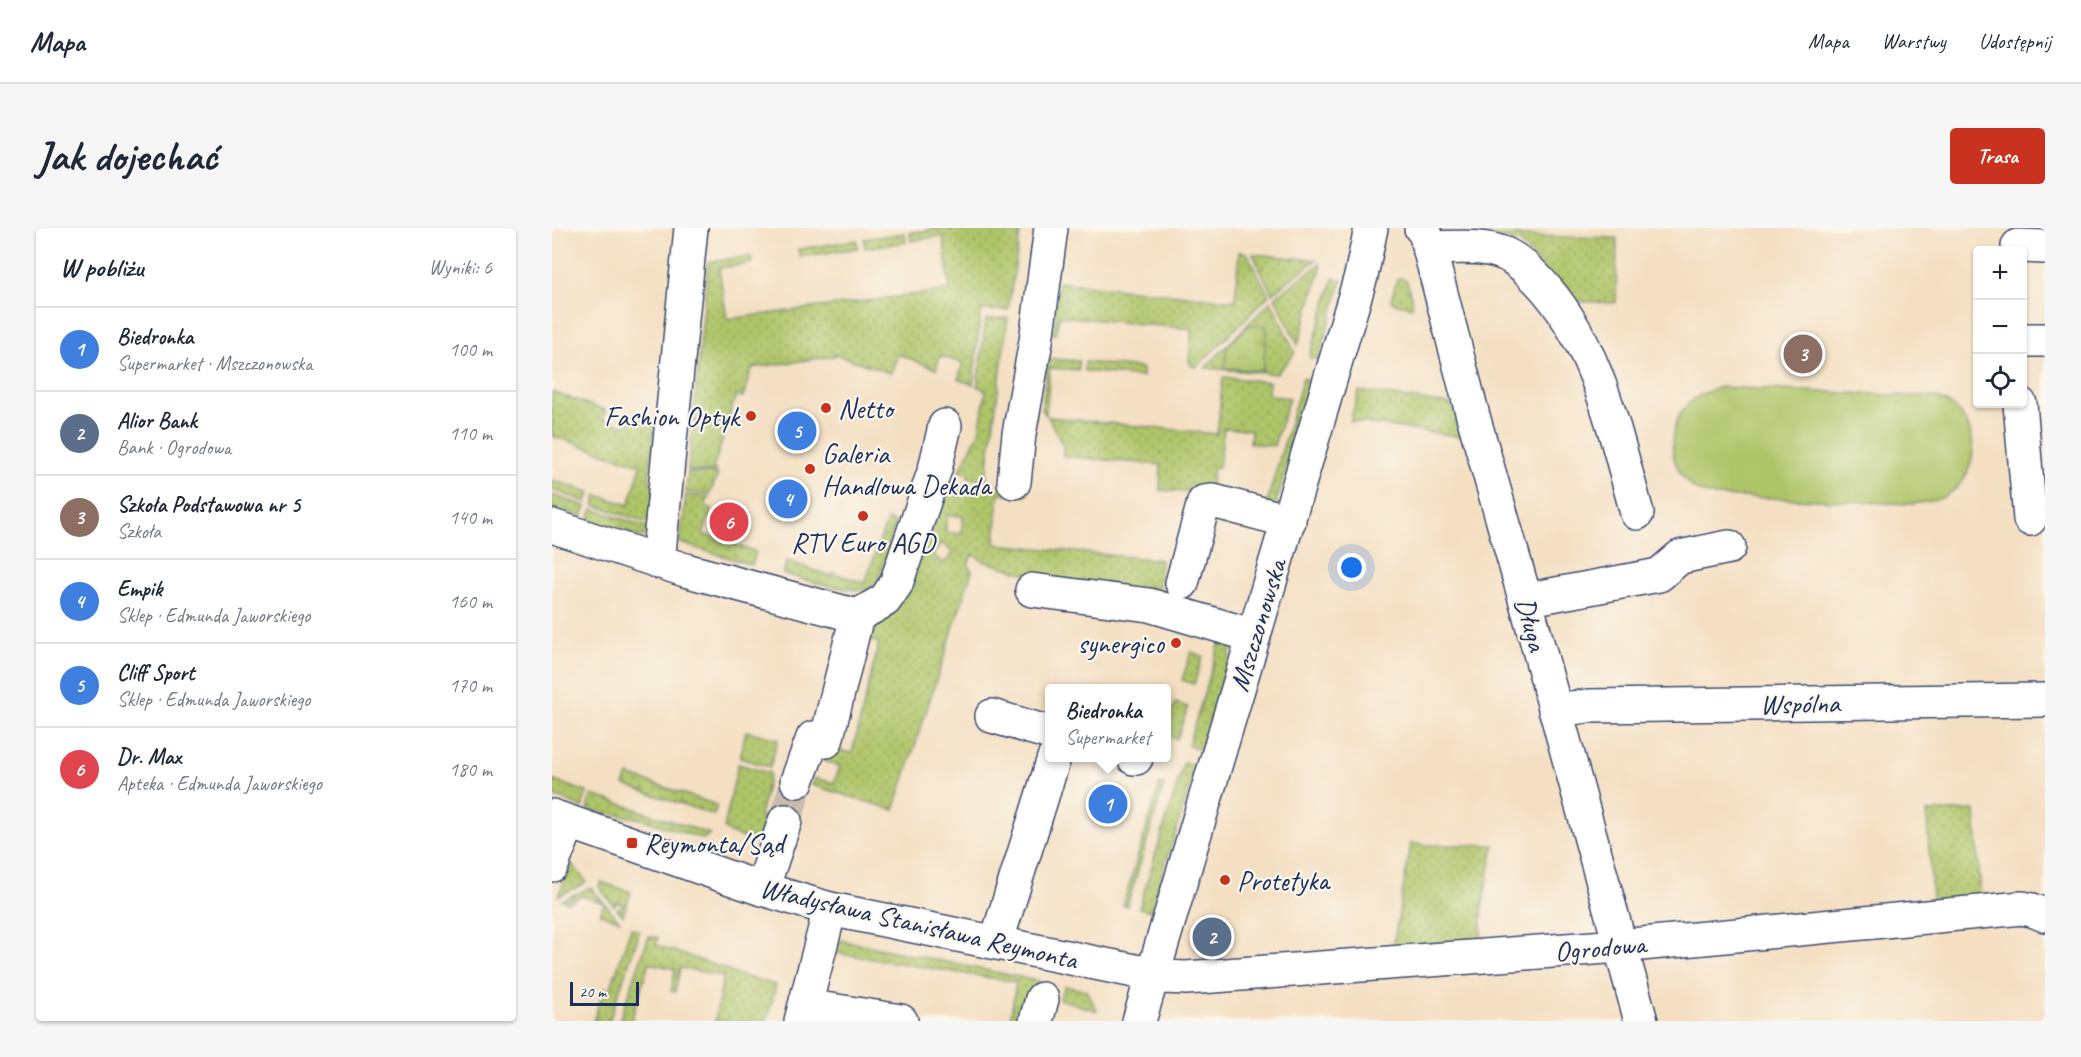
<!DOCTYPE html>
<html lang="pl">
<meta charset="utf-8">
<style>
body{margin:0;font-family:Caveat,sans-serif;background:#f6f6f7;color:#1f2937}
.controls{position:absolute;right:18px;top:18px;display:grid;overflow:hidden;border-radius:6px;box-shadow:0 2px 4px #0004}
.controls button{width:54px;height:54px;display:grid;place-items:center;padding:0;border:0;border-bottom:2px solid #e0e1e3;background:#fff;color:#1f2937;font:30px sans-serif}
.scale{position:absolute;left:18px;bottom:15px;width:69px;box-sizing:border-box;padding-left:6px;border:3px solid #1b2f5e;border-top:0;font-size:16px;line-height:21px;white-space:nowrap;color:#1b2f5e;-webkit-text-stroke:4px #fbf7ec;paint-order:stroke}
.you{position:absolute;left:800px;top:340px;width:21px;height:21px;margin:-15px;border:4px solid #fff;border-radius:50%;background:#1a73e8;box-shadow:0 0 0 9px #1a73e833}
.badge{display:grid;place-items:center;width:39px;height:39px;border-radius:50%;background:#c8321e;color:#fff;font-size:20px;font-weight:700}
.pin{position:absolute;translate:-50% -50%;border:3px solid #fff;box-shadow:0 2px 6px #0006}
.popup{position:absolute;left:493px;top:456px;width:126px;height:78px;box-sizing:border-box;display:grid;place-content:center;border-radius:6px;background:#fff;filter:drop-shadow(0 2px 4px #0005);font-size:20px;white-space:nowrap;color:#747a83}
.popup b{font-size:22px;color:#1f2937}
.popup::after{content:'';position:absolute;left:50%;top:100%;margin-left:-12px;border:12px solid transparent;border-top-color:#fff}
.list{margin:0;padding:0;list-style:none}
h2{display:flex;justify-content:space-between;align-items:center;height:78px;margin:0;padding:0 24px;font-size:26px}
h2 small{font-size:20px;font-weight:400;color:#747a83}
.list li{display:grid;grid-template-columns:39px 1fr auto;gap:18px;align-items:center;box-sizing:border-box;height:84px;padding:0 24px;border-top:2px solid #e0e1e3}
.list b{display:block;font-size:22px;white-space:nowrap}
.list p{margin:0;font-size:20px;white-space:nowrap;color:#747a83}
.list em{font-size:20px;font-style:normal;color:#747a83}
.icon{flex:none;width:33px;height:33px;fill:none;stroke:currentColor;stroke-width:2;stroke-linecap:round;stroke-linejoin:round}
.map{position:relative;flex:none;width:1493px;height:793px;overflow:hidden;border-radius:6px}
header{display:flex;align-items:center;gap:36px;box-sizing:border-box;height:84px;padding:0 30px;background:#fff;border-bottom:2px solid #e0e1e3}
header strong{font-size:28px}
nav{display:flex;gap:33px;margin-inline-start:auto;font-size:21px}
.intro{display:flex;align-items:center;justify-content:space-between;box-sizing:border-box;height:144px;padding:0 36px}
h1{margin:0;font-size:42px}
.button{padding:15px 27px;border-radius:6px;background:#c8321e;color:#fff;font-size:21px;font-weight:700}
main{display:flex;gap:36px;padding:0 36px}
aside{flex:1;background:#fff;border-radius:6px;box-shadow:0 2px 4px #0004}
.map>svg:first-child{display:block}
</style>
<header>
<strong>Mapa</strong>
<nav><a>Mapa</a><a>Warstwy</a><a>Udostępnij</a></nav>
</header>
<div class="intro"><h1>Jak dojechać</h1><a class="button">Trasa</a></div>
<main>
<aside>
<h2>W pobliżu<small>Wyniki: 6</small></h2>
<ul class="list">
<li><span class="badge" style="background:#3f7fe0">1</span><div><b>Biedronka</b><p>Supermarket · Mszczonowska</p></div><em>100 m</em></li>
<li><span class="badge" style="background:#5c6f8a">2</span><div><b>Alior Bank</b><p>Bank · Ogrodowa</p></div><em>110 m</em></li>
<li><span class="badge" style="background:#8d6e63">3</span><div><b>Szkoła Podstawowa nr 5</b><p>Szkoła</p></div><em>140 m</em></li>
<li><span class="badge" style="background:#3f7fe0">4</span><div><b>Empik</b><p>Sklep · Edmunda Jaworskiego</p></div><em>160 m</em></li>
<li><span class="badge" style="background:#3f7fe0">5</span><div><b>Cliff Sport</b><p>Sklep · Edmunda Jaworskiego</p></div><em>170 m</em></li>
<li><span class="badge" style="background:#e0444e">6</span><div><b>Dr. Max</b><p>Apteka · Edmunda Jaworskiego</p></div><em>180 m</em></li>
</ul>
</aside>
<div class="map">
<svg width="1493" height="793" viewBox="0 0 1493 793">
<defs>
<pattern id="grass-dots" width="8" height="8" patternUnits="userSpaceOnUse" patternTransform="scale(1.5)"><rect width="8" height="8" fill="#aec468"/><path d="M2 2h.1M6 6h.1" fill="none" stroke="#8da059" stroke-width="1.8" stroke-linecap="round"/></pattern>
<pattern id="park-tufts" width="24" height="20" patternUnits="userSpaceOnUse" patternTransform="scale(1.5)"><rect width="24" height="20" fill="#aec468"/><path d="M3 7l-1-3M5 7V3M7 7l1-3M15 17l-1-3M17 17v-4M19 17l1-3" fill="none" stroke="#8da059"/></pattern>
</defs>
<rect width="100%" height="100%" fill="#fbf7ec"/>
<filter id="ink" filterUnits="userSpaceOnUse"><feTurbulence type="fractalNoise" baseFrequency=".0167" numOctaves="2"/><feDisplacementMap in="SourceGraphic" scale="12" xChannelSelector="R" yChannelSelector="G"/><feConvolveMatrix kernelMatrix="1 2 1 2 8 2 1 2 1" color-interpolation-filters="sRGB"/></filter>
<filter id="wash" filterUnits="userSpaceOnUse"><feTurbulence type="fractalNoise" baseFrequency=".008" numOctaves="4" result="noise"/><feDisplacementMap in="SourceGraphic" scale="24" xChannelSelector="R" yChannelSelector="G"/><feGaussianBlur stdDeviation="1.35" result="paint"/><feColorMatrix in="noise" values="0 0 0 0 0 0 0 0 0 0 0 0 0 0 0 0 0 1.4 0 .05"/><feComposite in="paint" operator="in"/></filter>
<g filter="url(#wash)">
<rect width="100%" height="100%" fill="#f4dfc2"/>
<path fill="url(#grass-dots)" stroke="#647a63" stroke-width="1.5" fill-rule="evenodd" d="M389 0H469L456 82H429L421 157 406 151 411 135 388 128 384 141 346 126 339 145 282 126V128L200 140 191 169 184 167 175 196 141 193 156 34 199 28 200 35 167 40 175 91 398 62 391 8 359 13 358 5Z
M353 5 354 14 313 20 312 11Z
M920 7 1065 10 1064 75 1018 73 968 14 920 12Z
M305 12 306 20 248 29 246 21Z
M687 24 695 25 717 67 645 139 640 138 637 133 640 101 507 88 504 106H501L506 54 683 73Z
M701 26 764 32 720 65Z
M768 36 769 40 746 117 723 69Z
M782 50 790 52 766 132 757 129Z
M851 50 855 53 861 76 860 79 841 75 839 72 845 51Z
M719 73 743 125 724 146 653 140Z
M456 90 434 252 416 250V244H407L427 204 434 163 425 158 434 91Z
M500 131 527 133V142L498 140 494 187 490 181 495 136Z
M533 134 590 140V149L532 143Z
M671 149 717 154 716 167 737 170 722 218 698 215 699 202 672 200 667 240H661L658 266 608 262 609 237 511 228V218L496 189 665 206Z
M751 150 760 152 723 279 713 281Z
M807 163 898 176 901 179 912 209 798 193Z
M0 164 53 182 51 191 75 198 79 187 100 194 102 204 97 251 104 262 97 295 42 277 45 267 77 277 89 237 0 208Z
M141 195 175 198 161 241 164 242 163 244 136 242Z
M136 244 166 246 158 266 134 264Z
M0 252 38 264 35 274 0 262Z
M401 256 476 262 475 268 447 265 443 316 609 332 606 368 482 348 431 333 421 326 416 336 420 343 342 582 260 557 263 550 282 555 288 538 272 533 274 527 284 522 300 525 327 415 308 410 310 404 339 387ZM395 287 411 288 409 306 393 304ZM390 315 401 325 391 336 381 326Z
M0 267 34 278 30 289 0 279Z
M134 267 157 269 153 278 160 280 151 306 204 324 200 337 128 315Z
M41 281 97 300 92 308 87 309 37 292Z
M335 292 343 295C339 309 331 347 322 357 311 371 248 350 231 346L235 333 279 348 281 345 313 355Z
M671 404H685L650 520 646 521 636 518Z
M639 424 651 428 642 456 630 452Z
M623 475 636 479 625 511 615 507V490L619 482H621Z
M194 503 226 511 218 539 188 530Z
M632 534 641 537 644 541 598 683 587 680Z
M186 536 218 545 208 588 215 590 207 615 178 605 172 600Z
M76 547 165 577 162 587 72 557Z
M0 552 35 564 30 580 0 567Z
M608 556 612 558 575 678 571 677Z
M39 567 54 571 158 606 151 611 90 591 35 582Z
M1423 582 1429 670 1380 673 1375 584Z
M859 615 873 617H942L930 680 929 712 841 719Z
M20 636 34 653 32 656 6 668Z
M49 654 79 664 71 687 65 681 71 677 65 674 62 678 47 659Z
M37 660 40 661 67 692 48 686 52 675 30 668 16 674 10 672Z
M79 700 88 703 57 793H41L52 760 58 762Z
M97 708 106 710 104 717 177 742V744L224 757 215 793H163L171 748 128 740 123 764 119 763 123 741 97 735 79 793H67Z
M288 712 487 753 476 793H458L464 754 283 725Z
M513 758 535 763 545 783 507 771Z"/>
<path fill="url(#park-tufts)" stroke="#647a63" stroke-width="1.5" d="M697 97 715 98 711 143 673 140 675 119Z"/>
<path fill="#aec468" stroke="#647a63" stroke-width="1.5" d="M1169 159 1382 169C1388 171 1394 173 1399 177 1429 199 1428 244 1397 266 1387 273 1373 274 1361 276L1163 268C1158 266 1150 265 1145 262 1116 245 1112 199 1136 176 1145 167 1156 163 1169 159Z"/>
</g>
<g filter="url(#ink)">
<g fill="none" stroke-linecap="round" stroke-linejoin="round">
<path stroke="#c9bcae" stroke-width="33" stroke-dasharray="33 16" stroke-linecap="butt" d="M233 593 245 553"/>
<g stroke="#3c496d" stroke-width="36">
<path id="minor" d="M869 0 873 4 921 188 974 374 1089 793
M1466 18 1493 19
M877 20C902 20 930 16 953 26 966 32 976 42 986 52 1045 113 1063 206 1085 285
M1470 112H1493
M1468 176 1478 291
M462 254 467 206 484 113 499 0
M0 298 133 342 305 388 333 372 344 356 383 241 393 198
M106 334 139 0
M630 355 652 274 661 273 737 293
M480 362 597 377 702 408
M974 374 983 370 1107 347 1128 329 1177 319
M1003 482 1036 478 1493 472
M440 488 498 505
M274 513 305 388
M582 530H584
M245 553 261 510
M0 588 207 660 278 681 612 749 634 750 1068 718 1470 680 1480 682 1493 687
M0 637 17 594
M210 661 233 593
M444 715 502 530
M253 778 349 793
M249 793 278 681
M484 793 490 771
M587 793 809 48 819 0"/>
</g>
<use href="#minor" stroke="#fff" stroke-width="33"/>
</g>
</g>
<g fill="#c8321e" stroke="#fbf7ec" stroke-width="2">
<circle cx="274" cy="180" r="6"/>
<circle cx="199" cy="188" r="6"/>
<circle cx="258" cy="241" r="6"/>
<circle cx="311" cy="288" r="6"/>
<circle cx="624" cy="415" r="6"/>
<rect x="74" y="609" width="12" height="12" rx="3"/>
<circle cx="673" cy="652" r="6"/>
</g>
<g text-anchor="middle" stroke-width="4.5" stroke-linejoin="round" paint-order="stroke">
<g font-size="28" fill="#1b2f5e" stroke="#fbf7ec" text-anchor="start">
<text x="286" y="190">Netto</text>
<text x="187" y="198" text-anchor="end">Fashion Optyk</text>
<text x="270" y="235">Galeria<tspan x="270" dy="32">Handlowa Dekada</tspan></text>
<text x="311" y="324" text-anchor="middle">RTV Euro AGD</text>
<text x="612" y="425" text-anchor="end">synergico</text>
<text x="92" y="625">Reymonta/Sąd</text>
<text x="685" y="662">Protetyka</text>
</g>
<g font-size="28" fill="#1b2f5e" stroke="#fbf7ec">
<text transform="translate(980 396) rotate(75)" y="10">Długa</text>
<text transform="translate(705 397) rotate(-73)" y="10">Mszczonowska</text>
<text transform="translate(1248 475) rotate(-1)" y="10">Wspólna</text>
<text transform="translate(367 695) rotate(13)" y="10">Władysława Stanisława Reymonta</text>
<text transform="translate(1048 719) rotate(-5)" y="10">Ogrodowa</text>
</g>
</g>
</svg>
<div class="controls">
<button>+</button>
<button>−</button>
<button><svg class="icon" aria-label="locate" viewBox="0 0 24 24"><circle cx="12" cy="12" r="6"/><path d="M12 2v4M12 18v4M2 12h4M18 12h4"/></svg></button>
</div>
<div class="scale">20 m</div>
<div class="you"></div>
<div class="pin badge" style="left:556px;top:576px;background:#3f7fe0">1</div>
<div class="popup"><b>Biedronka</b>Supermarket</div>
<div class="pin badge" style="left:660px;top:709px;background:#5c6f8a">2</div>
<div class="pin badge" style="left:1251px;top:126px;background:#8d6e63">3</div>
<div class="pin badge" style="left:236px;top:271px;background:#3f7fe0">4</div>
<div class="pin badge" style="left:245px;top:203px;background:#3f7fe0">5</div>
<div class="pin badge" style="left:177px;top:294px;background:#e0444e">6</div>
</div>
</main>
